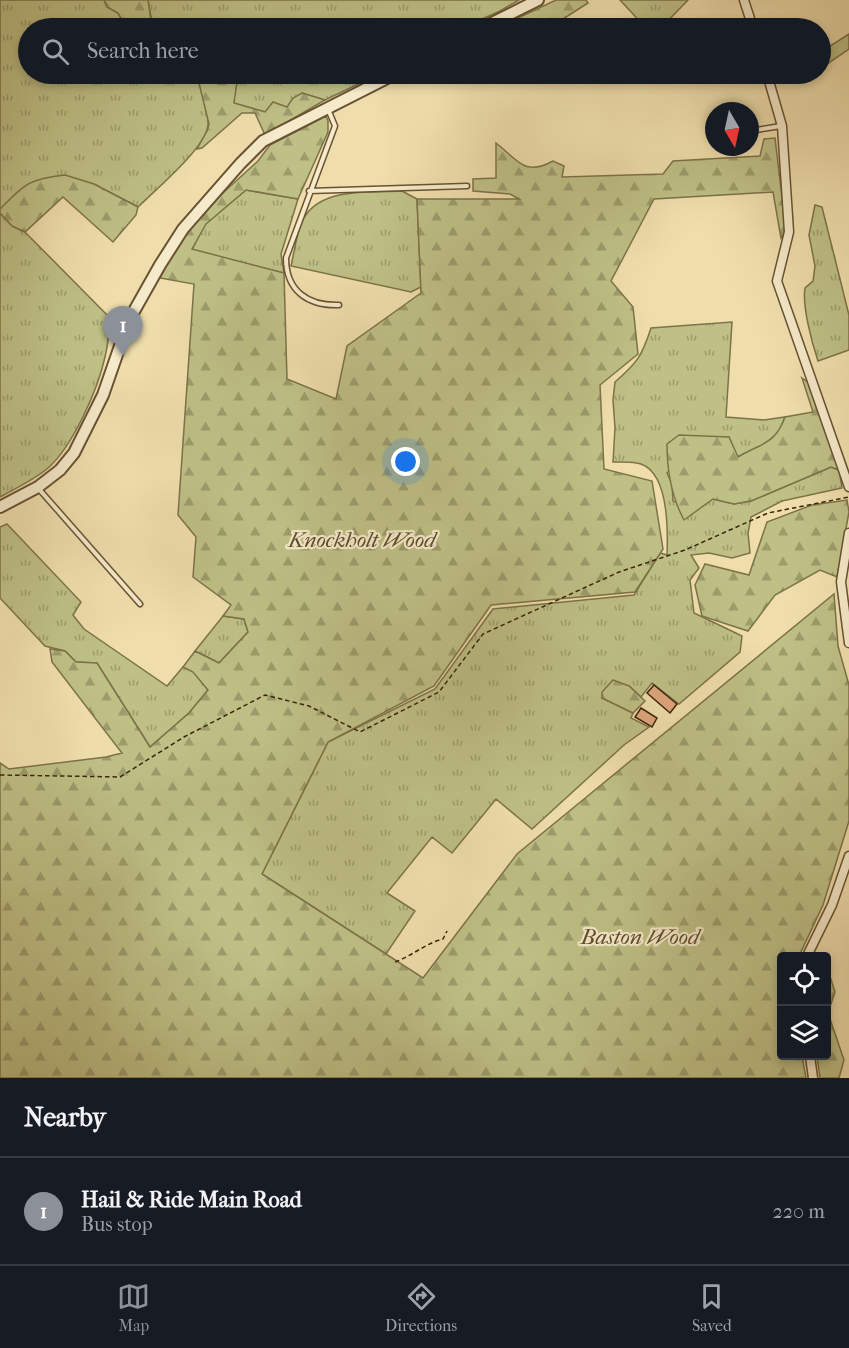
<!DOCTYPE html>
<style>
body{margin:0;font-family:"IM FELL French Canon",serif;background:#20242c;color:#f1f3f6}
.controls{position:absolute;right:18px;bottom:18px;display:grid;overflow:hidden;border-radius:6px;box-shadow:0 3px 9px #0003}
.controls button{width:54px;height:54px;display:grid;place-items:center;padding:0;border:0;border-bottom:2px solid #363941;background:#171b24;color:#f1f3f6;font:30px sans-serif}
.compass{position:absolute;left:705px;top:102px;width:54px;height:54px;border-radius:50%;background:#171b24;box-shadow:0 3px 9px #0003;rotate:171deg}
.you{position:absolute;left:406px;top:462px;width:21px;height:21px;margin:-15px;border:4px solid #fff;border-radius:50%;background:#1a73e8;box-shadow:0 0 0 9px #1a73e833}
.badge{display:grid;place-items:center;width:39px;height:39px;border-radius:50%;background:#8c9099;color:#fff;font-size:20px;font-weight:700}
.pin{position:absolute;translate:-50% -50px;filter:drop-shadow(0 2px 3px #0008)}
.pin::after{content:'';position:absolute;top:32px;width:21px;height:18px;background:inherit;clip-path:polygon(0 0,100% 0,50% 100%)}
.list{margin:0;padding:0;list-style:none}
h2{display:flex;justify-content:space-between;align-items:center;height:78px;margin:0;padding:0 24px;font-size:26px}
h2 small{font-size:20px;font-weight:400;color:#9ea1a6}
.list li{display:grid;grid-template-columns:39px 1fr auto;gap:18px;align-items:center;box-sizing:border-box;height:108px;padding:0 24px;border-top:2px solid #363941}
.list b{display:block;font-size:22px;white-space:nowrap}
.list p{margin:0;font-size:20px;white-space:nowrap;color:#9ea1a6}
.list em{font-size:20px;font-style:normal;color:#9ea1a6}
.icon{flex:none;width:33px;height:33px;fill:none;stroke:currentColor;stroke-width:2;stroke-linecap:round;stroke-linejoin:round}
.map{position:relative;flex:none;width:849px;height:1078px;overflow:hidden}
.search{position:absolute;background:#171b24;box-shadow:0 3px 9px #0003;left:18px;right:18px;top:18px;height:66px;display:flex;align-items:center;gap:15px;box-sizing:border-box;padding:0 21px;border-radius:33px;color:#9ea1a6;font-size:22px}
.sheet{height:186px;background:#171b24}
nav{display:flex;justify-content:space-around;align-items:center;box-sizing:border-box;height:84px;border-top:2px solid #363941;background:#171b24;font-size:16px;color:#9ea1a6}
nav a{display:grid;justify-items:center;gap:3px}
nav .on{color:#8c9099}
.map>svg:first-child{display:block}
</style>
<div class="map">
<svg width="849" height="1078" viewBox="0 0 849 1078">
<defs>
<pattern id="grass-tufts" width="24" height="20" patternUnits="userSpaceOnUse" patternTransform="scale(1.5)"><rect width="24" height="20" fill="#bec086"/><path d="M3 7l-1-3M5 7V3M7 7l1-3M15 17l-1-3M17 17v-4M19 17l1-3" fill="none" stroke="#9c9c6c"/></pattern>
<pattern id="forest-firs" width="22" height="20" patternUnits="userSpaceOnUse" patternTransform="scale(1.5)"><rect width="22" height="20" fill="#bec086"/><path d="M5 1l3.5 6h-7zM16 11l3.5 6h-7z" fill="#9c9c6c"/></pattern>
</defs>
<rect width="100%" height="100%" fill="#efdeac"/>
<filter id="stains"><feTurbulence type="fractalNoise" baseFrequency=".00333" numOctaves="4"/><feColorMatrix values="0 0 0 0 .2 0 0 0 0 .09 0 0 0 0 .02 0 0 0 .5 -.17"/></filter>
<radialGradient id="worn" r=".72"><stop offset=".6" stop-color="#630" stop-opacity="0"/><stop offset="1" stop-color="#630" stop-opacity=".3"/></radialGradient>
<path fill="url(#grass-tufts)" stroke="#7d7248" stroke-width="1.5" d="M0 0H104L107 7 118 13 127 28H28V74H200L198 79C201 90 209 116 208 125 206 148 155 190 138 207L94 184 0 209Z
M148 0H519L500 11 462 28H221V25L214 19 190 27 177 25 171 28H153Z
M620 0H688L661 28H646Z
M234 74H379L325 100 302 93 287 107 265 112 233 103 238 75Z
M246 190 298 199 281 254 284 273 192 250 204 225Z
M402 191 417 199 421 287 411 292 291 266C294 253 296 237 301 224 316 186 369 193 402 191Z
M815 205 822 207 849 315V350L818 361C812 343 802 306 805 288L813 281 815 266 809 235Z
M0 213 12 226 25 232 111 319C109 332 108 345 105 357 98 389 73 446 48 468 34 480 16 488 0 497Z
M732 322 726 417 764 420 785 417 779 432 761 447 737 457 729 437H705L667 473 672 484 673 501 698 509 713 499 734 504 751 501 831 467 839 470 842 488 782 501 751 517 748 533 750 553 732 558 709 553 691 555 699 568 690 580 694 613 742 636 740 652 679 704 652 683 641 697 629 686 602 698 633 713 631 718 649 727 624 745 532 829 496 799 452 853 432 837 387 893 415 911 386 954 262 874 328 742 435 689 493 609 634 595 660 553 667 555C668 530 669 474 641 464 633 461 621 462 613 462L615 428 613 400 615 382C637 363 642 356 651 328Z
M7 524 81 602 73 615 84 629 167 686 183 667 193 671 208 690 189 713 150 747 97 663 76 662 65 651 45 646 0 598V527Z
M223 616 244 619 248 632 219 663 195 651Z"/>
<path fill="url(#forest-firs)" stroke="#7d7248" stroke-width="1.5" d="M104 0H148L152 28H127L118 13 107 7Z
M556 0H586L588 3 549 28H497Z
M214 19 221 25V28H171C179 24 185 27 193 26 200 25 207 22 214 19Z
M849 34V49L821 68V52Z
M200 74 238 75 234 103 265 112 273 102 287 107 293 98 302 93 325 100 265 135 255 113H242L202 148 197 149 207 131 209 124 198 79Z
M326 116 328 121V132L298 199 246 190 206 224 192 249 284 273 287 379 336 399 347 346 421 293 417 199H519L510 194 473 191V179L496 178V143C518 160 524 177 553 161L564 166 562 177 663 174 673 161 760 156 764 139 775 138 786 231 781 238 773 192 654 199 611 281 633 307 638 354 600 385 604 469 652 481 663 549 635 592 491 605 434 686 328 742 262 874 423 978 517 854 834 594 838 646 849 685V821L823 905 799 956H782V1056H802L806 1078H0V763L9 769 106 757 122 753 52 662 50 649 65 651 76 662 97 663 150 747 189 713 208 690 193 672 183 667 195 651 219 663 248 632 244 619 223 616 231 605 193 577 196 537 178 515 194 284 160 278 175 249 191 227 224 192 258 161 270 145Z
M65 175 94 184 138 207 136 215 113 242 63 197 25 232 12 226 0 213V209C25 184 28 179 65 175Z
M802 378 809 383 839 470 831 467 751 501 734 504 713 499 684 520C671 496 667 472 667 444L679 435 729 437 738 457C761 443 775 445 785 417L813 412Z
M847 500 849 512 837 577 820 570 775 595 748 631 702 616 695 585 705 564 749 575 767 522 812 505Z
M613 680 629 686 645 701 633 713 602 698V692Z
M827 967 835 992 828 1013 844 1060 839 1078H820L817 1056H826Z"/>
<path fill="#e0a67d" stroke="#3c240b" stroke-width="1.5" d="M654 685 677 704 670 713 647 693Z
M641 708 657 718 652 727 635 717Z"/>
<g fill="none" stroke-linecap="round" stroke-linejoin="round">
<g stroke="#695233" stroke-width="7">
<path id="service" d="M328 109 335 126 286 258C286 291 308 306 339 305
M750 131 781 126
M309 191 467 186
M38 488 140 604"/>
</g>
<g stroke="#695233" stroke-width="11">
<path id="minor" d="M744 0 753 28
M767 74 782 126 789 232 777 281 849 487
M849 533 841 582 849 643
M807 956 832 905 849 856
M810 1056 813 1078"/>
</g>
<g stroke="#695233" stroke-width="14">
<path id="tertiary" d="M482 28 538 0
M0 507 38 487 60 470 74 453 103 395 129 320 160 265 183 229 240 164 263 141 395 74"/>
</g>
<path stroke="#3c240b" stroke-width="1.5" stroke-dasharray="4.5 3" stroke-linecap="butt" d="M0 775 120 777 184 737 265 695 309 706 360 732 439 692 483 634 619 572 685 550 768 513 849 497
M395 962C412 956 426 943 443 939L447 931"/>
<use href="#service" stroke="#f5eac9" stroke-width="4"/>
<use href="#minor" stroke="#f5eac9" stroke-width="8"/>
<use href="#tertiary" stroke="#f5eac9" stroke-width="10"/>
</g>
<g text-anchor="middle" stroke-width="4.5" stroke-linejoin="round" paint-order="stroke">
<g font-size="22" font-style="italic" fill="#5c4b2a" stroke="#f5eac9">
<text x="362" y="547">Knockholt Wood</text>
<text x="640" y="944">Baston Wood</text>
</g>
</g>
<rect width="100%" height="100%" filter="url(#stains)"/>
<rect width="100%" height="100%" fill="url(#worn)"/>
</svg>
<div class="controls">
<button><svg class="icon" aria-label="locate" viewBox="0 0 24 24"><circle cx="12" cy="12" r="6"/><path d="M12 2v4M12 18v4M2 12h4M18 12h4"/></svg></button>
<button><svg class="icon" aria-label="layers" viewBox="0 0 24 24"><path d="M12 4l9 5-9 5-9-5zM3 14l9 5 9-5"/></svg></button>
</div>
<svg class="compass" viewBox="-18 -18 36 36"><path d="M0-13l5 13h-10z" fill="#e53935"/><path d="M0 13l5-13h-10z" fill="#9ea1a6"/></svg>
<div class="you"></div>
<div class="pin badge" style="left:123px;top:356px">1</div>
<div class="search"><svg class="icon" aria-label="search" viewBox="0 0 24 24"><circle cx="10" cy="10" r="6"/><path d="M15 15l6 6"/></svg>Search here</div>
</div>
<section class="sheet">
<h2>Nearby<small></small></h2>
<ul class="list">
<li><span class="badge">1</span><div><b>Hail &amp; Ride Main Road</b><p>Bus stop</p></div><em>220 m</em></li>
</ul>
</section>
<nav>
<a class="on"><svg class="icon" aria-label="map" viewBox="0 0 24 24"><path d="M3 6l6-2 6 2 6-2v14l-6 2-6-2-6 2zM9 4v14M15 6v14"/></svg>Map</a>
<a><svg class="icon" aria-label="directions" viewBox="0 0 24 24"><path d="M12 3l9 9-9 9-9-9zM9 14v-3h6M13 9l2 2-2 2"/></svg>Directions</a>
<a><svg class="icon" aria-label="saved" viewBox="0 0 24 24"><path d="M7 4h10v16l-5-4-5 4z"/></svg>Saved</a>
</nav>
